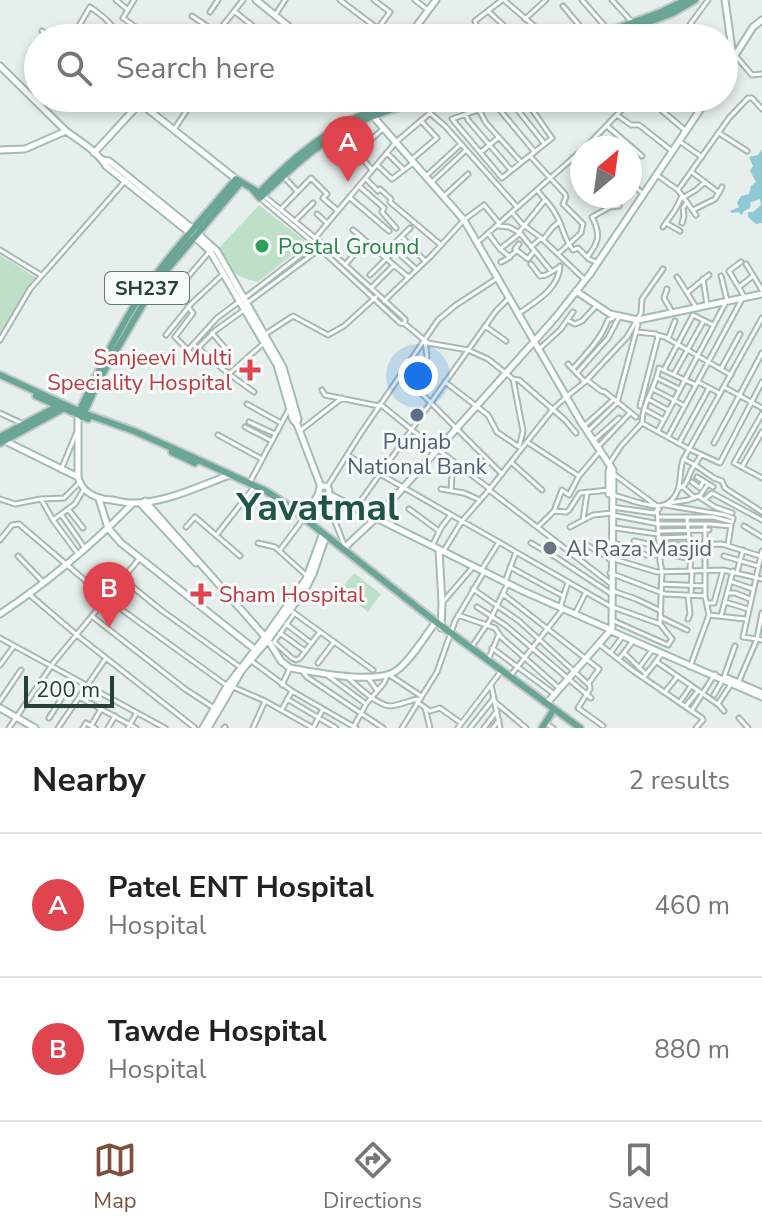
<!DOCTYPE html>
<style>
body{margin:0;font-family:"Nunito Sans",sans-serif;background:#f6f6f6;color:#222}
.compass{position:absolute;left:570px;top:136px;width:72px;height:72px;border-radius:50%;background:#fff;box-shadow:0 4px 12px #0003;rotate:29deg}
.scale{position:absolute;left:24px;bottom:20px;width:90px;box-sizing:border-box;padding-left:8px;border:4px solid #24423a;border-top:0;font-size:22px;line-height:28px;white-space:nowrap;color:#24423a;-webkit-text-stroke:6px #f7fbf9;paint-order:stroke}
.you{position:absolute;left:418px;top:376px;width:28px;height:28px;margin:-20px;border:6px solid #fff;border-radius:50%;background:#1a73e8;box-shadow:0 0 0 12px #1a73e833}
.badge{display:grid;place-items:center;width:52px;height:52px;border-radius:50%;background:#804e3d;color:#fff;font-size:26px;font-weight:700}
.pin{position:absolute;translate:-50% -66px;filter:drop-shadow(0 2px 4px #0008)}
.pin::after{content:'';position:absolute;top:42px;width:28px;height:24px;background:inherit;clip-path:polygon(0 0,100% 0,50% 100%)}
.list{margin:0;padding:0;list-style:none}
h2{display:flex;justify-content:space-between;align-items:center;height:104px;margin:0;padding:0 32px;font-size:34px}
h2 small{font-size:26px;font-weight:400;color:#767676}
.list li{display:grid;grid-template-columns:52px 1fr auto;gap:24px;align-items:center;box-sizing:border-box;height:144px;padding:0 32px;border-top:2px solid #e0e0e0}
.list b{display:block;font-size:30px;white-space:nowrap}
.list p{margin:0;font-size:26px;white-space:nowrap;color:#767676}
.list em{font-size:26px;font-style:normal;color:#767676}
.icon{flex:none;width:44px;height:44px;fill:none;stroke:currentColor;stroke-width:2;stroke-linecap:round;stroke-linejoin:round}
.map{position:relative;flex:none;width:762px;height:728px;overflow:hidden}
.search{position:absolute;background:#fff;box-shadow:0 4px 12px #0003;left:24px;right:24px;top:24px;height:88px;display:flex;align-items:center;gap:20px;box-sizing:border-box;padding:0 28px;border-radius:44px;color:#767676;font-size:30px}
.sheet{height:392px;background:#fff}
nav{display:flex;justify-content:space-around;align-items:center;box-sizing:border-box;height:112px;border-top:2px solid #e0e0e0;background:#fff;font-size:22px;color:#767676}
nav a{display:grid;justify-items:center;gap:4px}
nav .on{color:#804e3d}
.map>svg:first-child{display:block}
</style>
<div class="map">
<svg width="762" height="728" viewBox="0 0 762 728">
<rect width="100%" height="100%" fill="#e6efeb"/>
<path fill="#bfe0c8" d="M259 205 307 243 258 282C239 278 223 270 219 248Z
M0 255 37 278 25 292 0 336Z
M354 573 381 594 368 612 340 590Z"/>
<path fill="#8ec9d4" d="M762 149V223L756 224 748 217V212H753L761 205 760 199 751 202 750 208 744 211 742 215 738 212 732 213 730 211 739 207 737 203 741 196 749 194 751 186 756 182 750 171 753 166 749 157 758 155Z"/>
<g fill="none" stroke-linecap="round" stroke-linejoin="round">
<g stroke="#a8b8b2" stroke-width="7">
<path id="street" d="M116 0 128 10
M134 0 123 18 151 38
M340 0 390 38
M415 0 428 10
M504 0 548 38
M582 0 609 31
M612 0 633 23
M563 6 590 38
M234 11 268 38
M488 11 513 34
M210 12 218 0
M276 14 285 0
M192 16 217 33
M525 19 546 0
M42 31 52 38
M72 38 90 7C100 14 110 21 116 32L114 38
M213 38 243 0
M371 38 390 12 374 0
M480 38 475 21 502 0
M502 38 534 26
M680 38 708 0
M735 55 752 75 762 74
M513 98 452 119 502 178 552 138 524 98
M647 98 686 131
M509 99 544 143
M424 102 430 113 445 126 517 207
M495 104 534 151
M479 110 486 123 521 162
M466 114 468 120 511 170
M617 115 631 125H639L672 151
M607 126 642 156
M175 128 195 98
M340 131 372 170
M719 133 747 151
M679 141 702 157
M585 148 633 98
M357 152 384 128
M481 152 499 137
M387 153 404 170
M530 156 565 194 566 197 563 204 583 224 581 233 558 254
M411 160 437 138 422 122
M377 165 392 179 413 163
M693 173 719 193
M657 175 678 190 696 215
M284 177 297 191
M425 177 461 144
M367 180 378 191 380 189 391 199 390 202 441 245
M630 182 642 193
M431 183 466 150
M359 186 384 208 382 212 396 228
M678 190 729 118 748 98H752L762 109
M538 191C543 198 551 205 555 213 563 225 563 238 573 250L578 248 589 259 598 263
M264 196 319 241 405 319V324
M349 197 389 231
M443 197 468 174
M684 197 696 190 705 182
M260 198 315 244 400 323 405 324 428 343 468 350 488 359 513 379 523 431 519 447
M280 210 311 178 327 194 323 198 338 211
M693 210 715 199 722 187
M512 212 521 223 540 237 585 280
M317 214 327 223
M295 221 313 203
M666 223 680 231
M682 223 684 216 683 208 687 202
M499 226 509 227 520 233 551 271
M663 227 675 210 682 196
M353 230 408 277
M520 231 545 200
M488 233 500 249 510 257
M315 238 396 142 430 113
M403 238 425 261
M477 243 582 150
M519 244 515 249 528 259 534 251
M531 247 540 239 543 240 552 228 559 222
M500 249 519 234
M0 250 41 275
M384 254 410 228
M587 257C599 243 601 234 592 217L610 207 619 206
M501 262 507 259 517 250
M741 262 729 271 745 298
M531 264 540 276 546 275 558 268
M746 264 762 290
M345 265 366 241
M166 273 181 285 210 251
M370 275 395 250 416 269
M677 277 696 307
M703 279 707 305
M739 287 753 276
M371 288 394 265
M667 289 664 298 672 312
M688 292 709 275
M246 297 316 243
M384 301 431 256 464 220 484 205 499 223
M247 303 321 248
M188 307 193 313 175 337 191 353
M518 314C535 302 559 289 560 266
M567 320 575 324 582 321 596 306
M485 326 506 341
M637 332 656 334 658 337 640 406
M212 333 225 348
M166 335 191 304 223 274
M264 335 293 316 328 335 344 326 376 297
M657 335 665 337 731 375
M668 339 675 321
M0 340 30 289 126 180
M425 340 427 357
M194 345 229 374 254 392
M198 348 216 330 244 310
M188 350 217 318 240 301
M538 350 560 330 573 312
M568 364 585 382
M573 369C586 353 601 340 608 320L613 318 614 316
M721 369 740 334
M664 370 693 315 713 325
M401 373 502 474
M577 373 608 338 619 317
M229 374 264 343
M674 374 703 322
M657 378 679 389
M513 379 519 380 565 420 576 433
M587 380 601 391 605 392 636 417
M445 382 488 415 497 432 519 447
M698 382 719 393
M724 387 762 408
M653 389 685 406
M322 390 325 395 379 406
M648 399 668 410
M247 404 281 423
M380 404 412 430 490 489
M644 409 662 419
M0 413 21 423
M762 414 734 463 762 478
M249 422 275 434
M642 423C642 404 656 387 659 368L696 385
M245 427 272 441
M583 427 613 400
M301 430 342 398
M658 431 727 300 721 276
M587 432 617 403 638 324
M218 435 260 458
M668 437 742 299
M593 441 619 418
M527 442 579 476
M679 443 709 388
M714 443 762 353
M597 448 630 413
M347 455 610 606 660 624
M701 455 695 465 714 478 722 481 725 488 762 512
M511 462 542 490
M609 464 621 446 642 423 689 449 720 463 762 382
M742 467 762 432
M61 470 78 429
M697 477 713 487
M250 482 288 411
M692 482 700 488 703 482
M327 487 361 433 438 320 456 305 496 279
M683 487 695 498
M441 489 464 493 480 500
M678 489C690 485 687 473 695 465L684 459
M489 490 610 583
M451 491 452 474 458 465
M612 495C637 500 670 521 679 486 681 477 680 469 683 460L762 318
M325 496 345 547
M699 497 708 484
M0 499 15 504 41 499 64 498 79 483
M41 499 53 520 78 554
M704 500 715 507 732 513
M669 503 688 500 698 496 704 500 712 493 762 520
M665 505 725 515 733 518 732 522
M612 507 654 513 659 509
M68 509 83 528
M355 509 496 311 508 299
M409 509 439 531
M554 511 562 490 569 495 579 476 600 451
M61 514 84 547
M612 515 659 524H710L731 526
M659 517H713L732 522
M687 518C688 535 692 551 690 569
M53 520 75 504 84 489
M583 520 587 493
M744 526 762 537
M186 527 195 517 240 556
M538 527 554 511 566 512 569 510 580 493 609 490
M570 527 593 515 612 513
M615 528 658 534
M659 531 709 530
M218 533 255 486
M658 538 687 537
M0 540 12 525 19 524 107 599 226 685
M634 541 657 546
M612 542 646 555H658
M258 543 275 547 307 576
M531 543 557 558 610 593
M659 543 673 545 722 544 760 556
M587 545 602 554 609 555
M728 545 731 525
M432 546 442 526 451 515
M280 550 304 518
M443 552 462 521 489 490 553 409 566 397 585 382 627 337 641 313 642 299 663 269
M659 554H669L691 559
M18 556 44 583
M724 556 758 566
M609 559 617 560 657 572 723 570 762 579
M510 567 563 596
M482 569 499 542
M737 572 743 550
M610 573 665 594 705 596
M123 579 161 610 240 667
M730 581 753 589
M505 582 516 552
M661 584 705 586
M473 589 519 621 588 684 599 669 503 594
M613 591 636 599 661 611
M728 593H735L750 599
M30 595 78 636 195 728
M691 595 692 570
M725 602 748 609
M442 603 473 567
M708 603H714L723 570
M477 607 505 625 591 698
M560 608 568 582
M290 610 373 670
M762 613 757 639 762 640
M294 614 274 642 292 658 296 660 300 658 320 632
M575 614 586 592
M458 615 495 628 501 637 559 688
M709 615 745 619
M721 616 733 571
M93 617 185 689 214 708
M660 617 687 630
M688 619 690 614 688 596
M614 621 668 645 672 639 660 624 662 572 660 561 657 506 615 475
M286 624 311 643
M280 633 305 651
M0 638 165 728
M599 644 632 670 702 718 703 720 696 728
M471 648 490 620 507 585
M492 648 553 693
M611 652 623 636
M624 653 646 674
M619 659 633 641
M250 660 292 691 356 728
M488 660 499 634
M657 662 719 705 724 711
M318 663 334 642
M0 665 14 646
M690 667 709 615 705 596V524
M639 668 652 650
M303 672 307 677 383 728
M327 675 366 704
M511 675 563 609
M391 676 421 696
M347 677C357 686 378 706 391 706 399 705 409 701 417 699
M644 677 661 655
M724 677 735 646
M368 678 377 690
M739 681 757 639 743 637 762 551
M589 683 590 689 578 708 603 726
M282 685 290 668
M491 685 500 728
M233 687 265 701 313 728 323 709
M665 692 677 677
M714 695 722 681
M79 697 136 728
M287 699 336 728
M0 701 21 670
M417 702 430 711 440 708 461 723
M495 702 526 728
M680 702 691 686
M718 704 731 684
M686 706 698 691
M425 708 430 728
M282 709 292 691
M692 710 715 674
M49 718 74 679
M739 718 748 728
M545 723 553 728
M91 726 101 709
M9 728 54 662 139 559
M58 728 106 658
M83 728 86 723 95 728
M108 728 115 716
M128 728 136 714
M224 728 225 727
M253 728 265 701
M353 728 366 704 384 683 387 676
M402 728 437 672 455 621 484 572
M458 728 502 670
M470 728 494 698
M484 728 497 711
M493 728 499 720"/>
</g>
<g stroke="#a4bbb3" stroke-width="9">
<path id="secondary" d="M256 0 303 38
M410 38 418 24 436 0
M734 57 753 27 762 20
M0 66 66 131
M724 72 733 57 725 0
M357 98 464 220 581 422 613 470 612 629
M362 98 373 111
M0 150 25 149 66 131C80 141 97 151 106 166L190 233 210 251 277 365 293 420 297 424 321 487
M94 153 140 103 236 179
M103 160 109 161 193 229 217 251 283 367 298 419 297 423
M576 291 610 314 638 320 762 294
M78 415V477C82 493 97 499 112 500 118 501 125 503 131 503 164 504 199 486 230 475
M3 440 78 477
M319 491a5 5 0 1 1 10 0a5 5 0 1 1-10 0Z
M328 494 523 591 609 629
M609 494V471L610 468
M99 499 108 528 121 543 257 651
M145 501 268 640 281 661 290 668C315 672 375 685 396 671 412 659 424 637 436 622
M140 503 196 563
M304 518 319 493
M307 521 323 496
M343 549 375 519 456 429 555 318 590 274 708 98
M439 550 442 603 441 628
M0 614C48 582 92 545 132 504
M611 631 762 697
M727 678 762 693
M547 703 610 631
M0 708 35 728
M203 728 227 686 265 637 306 579 323 533
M208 728 242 670 268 640 306 588 313 574 326 536"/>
</g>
<g stroke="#c2cac8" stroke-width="10">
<path id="primary" d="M591 38 661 12 686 0
M605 38 673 13 695 0
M253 190 260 198C294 165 329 132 376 115 393 108 412 104 430 98
M259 193C291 159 327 129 370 111 384 105 398 102 412 98
M0 375 83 413 134 431 190 456 266 491 286 504 436 622 580 728
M36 396 88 419
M79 412C97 373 116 334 139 298 168 256 203 218 236 179L263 195
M82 417 100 378 149 294 165 272 241 182
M0 437 60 405
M0 443 64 408
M172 452 195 463
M542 728 554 709"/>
</g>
<use href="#street" stroke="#fff" stroke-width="3"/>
<use href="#secondary" stroke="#fff" stroke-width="5"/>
<use href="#primary" stroke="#6aa596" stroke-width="6"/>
</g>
<circle fill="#2e9e5b" stroke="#f7fbf9" stroke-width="3" cx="262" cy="246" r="8"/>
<g fill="#e0444e" stroke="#f7fbf9" stroke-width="3">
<path d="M246 358h8v8h8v8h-8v8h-8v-8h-8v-8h8z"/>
<path d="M197 582h8v8h8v8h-8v8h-8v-8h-8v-8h8z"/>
</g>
<circle fill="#5c6f8a" stroke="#f7fbf9" stroke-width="3" cx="417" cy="415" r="8"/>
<circle fill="#6b7280" stroke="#f7fbf9" stroke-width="3" cx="550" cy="548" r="8"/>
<g text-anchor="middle" stroke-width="6" stroke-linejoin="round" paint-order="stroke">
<rect fill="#f7fbf9" stroke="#637a73" stroke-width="2" x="105" y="272" width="84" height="32" rx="6"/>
<g font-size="20" font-weight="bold" fill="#24423a">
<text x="147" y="295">SH237</text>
</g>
<g font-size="22" fill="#27864d" stroke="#f7fbf9" text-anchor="start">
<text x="278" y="254">Postal Ground</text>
</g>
<g font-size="22" fill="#be3a42" stroke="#f7fbf9" text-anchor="end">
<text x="232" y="365">Sanjeevi Multi<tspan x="232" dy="25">Speciality Hospital</tspan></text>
<text x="219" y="602" text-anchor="start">Sham Hospital</text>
</g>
<g font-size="22" fill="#4e5e75" stroke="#f7fbf9">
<text x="417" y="449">Punjab<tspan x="417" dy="25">National Bank</tspan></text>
</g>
<g font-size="22" fill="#5b616d" stroke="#f7fbf9" text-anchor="start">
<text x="566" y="556">Al Raza Masjid</text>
</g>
<g font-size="38" font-weight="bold" fill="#1f5548" stroke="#f7fbf9">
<text x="318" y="520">Yavatmal</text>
</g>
</g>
</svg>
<svg class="compass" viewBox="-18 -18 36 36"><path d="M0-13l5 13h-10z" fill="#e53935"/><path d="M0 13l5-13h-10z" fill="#767676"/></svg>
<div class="scale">200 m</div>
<div class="you"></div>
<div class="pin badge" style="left:348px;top:182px;background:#e0444e">A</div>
<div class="pin badge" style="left:109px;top:628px;background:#e0444e">B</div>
<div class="search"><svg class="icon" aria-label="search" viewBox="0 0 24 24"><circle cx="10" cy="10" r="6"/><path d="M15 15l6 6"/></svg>Search here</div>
</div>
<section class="sheet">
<h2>Nearby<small>2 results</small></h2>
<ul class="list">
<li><span class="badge" style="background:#e0444e">A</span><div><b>Patel ENT Hospital</b><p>Hospital</p></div><em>460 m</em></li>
<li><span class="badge" style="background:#e0444e">B</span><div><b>Tawde Hospital</b><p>Hospital</p></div><em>880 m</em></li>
</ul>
</section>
<nav>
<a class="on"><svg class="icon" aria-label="map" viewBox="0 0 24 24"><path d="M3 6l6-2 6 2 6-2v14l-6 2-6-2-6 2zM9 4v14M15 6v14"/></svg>Map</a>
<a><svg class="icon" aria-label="directions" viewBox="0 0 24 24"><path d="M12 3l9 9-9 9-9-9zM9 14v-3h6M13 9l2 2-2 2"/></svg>Directions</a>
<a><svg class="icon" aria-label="saved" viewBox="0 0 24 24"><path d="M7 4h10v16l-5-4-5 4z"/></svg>Saved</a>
</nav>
